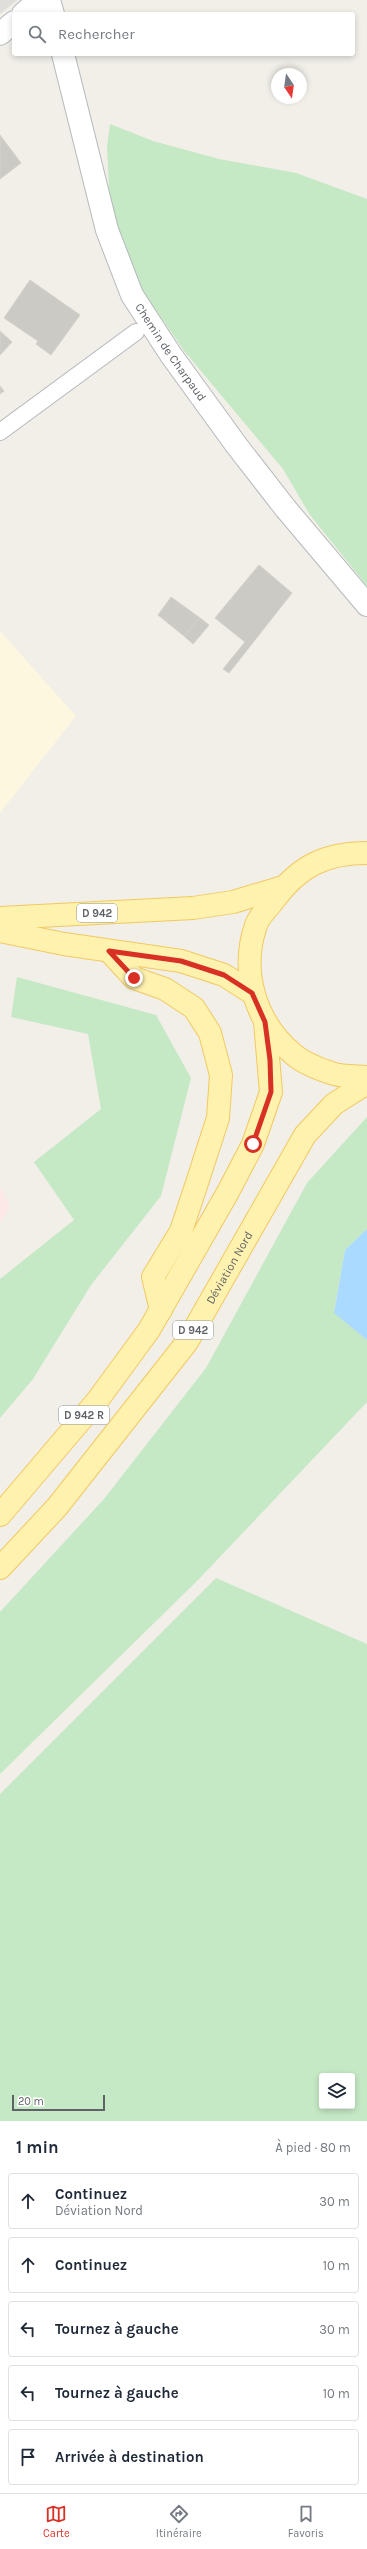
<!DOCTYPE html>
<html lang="fr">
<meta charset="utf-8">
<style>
body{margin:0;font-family:Karla,sans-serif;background:#f2f2f3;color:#1f2937}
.controls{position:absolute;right:12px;bottom:12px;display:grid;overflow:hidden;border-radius:4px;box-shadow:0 2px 6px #0003}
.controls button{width:36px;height:36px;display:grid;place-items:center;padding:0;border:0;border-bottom:1px solid #e0e1e3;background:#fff;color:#1f2937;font:20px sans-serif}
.compass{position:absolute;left:271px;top:68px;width:36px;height:36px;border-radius:50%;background:#fff;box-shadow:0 2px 6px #0003;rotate:167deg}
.scale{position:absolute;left:12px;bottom:10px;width:93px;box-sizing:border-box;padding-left:4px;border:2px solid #5f6368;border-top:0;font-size:11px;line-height:14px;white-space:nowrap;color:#5f6368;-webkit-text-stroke:3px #fff;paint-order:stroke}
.stop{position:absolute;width:12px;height:12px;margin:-9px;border:3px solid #d93025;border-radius:50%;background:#fff}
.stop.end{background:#d93025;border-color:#fff;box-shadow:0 1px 4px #0008}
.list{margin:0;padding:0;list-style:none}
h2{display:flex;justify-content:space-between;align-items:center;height:52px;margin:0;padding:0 16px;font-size:17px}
h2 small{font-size:13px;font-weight:400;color:#747a83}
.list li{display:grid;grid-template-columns:26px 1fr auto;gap:12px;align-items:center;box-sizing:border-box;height:56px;margin:0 8px 8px;padding:0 8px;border:1px solid #e0e1e3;border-radius:4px}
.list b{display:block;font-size:15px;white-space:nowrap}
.list p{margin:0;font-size:13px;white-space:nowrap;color:#747a83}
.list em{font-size:13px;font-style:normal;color:#747a83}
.icon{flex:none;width:22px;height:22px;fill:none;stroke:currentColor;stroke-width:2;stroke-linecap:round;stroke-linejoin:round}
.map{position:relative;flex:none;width:367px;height:2121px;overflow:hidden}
.search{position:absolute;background:#fff;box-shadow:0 2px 6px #0003;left:12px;right:12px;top:12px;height:44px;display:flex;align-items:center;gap:10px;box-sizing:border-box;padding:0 14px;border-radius:4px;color:#747a83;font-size:15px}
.sheet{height:372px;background:#fff}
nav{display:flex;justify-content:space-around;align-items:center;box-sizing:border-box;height:56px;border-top:1px solid #e0e1e3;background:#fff;font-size:11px;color:#747a83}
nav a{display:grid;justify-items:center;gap:2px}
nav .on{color:#d93025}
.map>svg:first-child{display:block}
</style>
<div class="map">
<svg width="367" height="2121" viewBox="0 0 367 2121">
<rect width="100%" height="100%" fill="#f1efe8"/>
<path fill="#fef7e0" d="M0 631 76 716 0 813Z"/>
<path fill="#e0deda" d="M0 0H17L0 14Z"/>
<path fill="#fce8e6" d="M0 1186 10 1207 0 1222Z"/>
<path fill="#c5e8c5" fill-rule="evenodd" d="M110 124 153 141 219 159 296 173 367 199V586L310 515 283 469 185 352 131 274 110 210 107 147Z
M17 977 156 1015 191 1078 161 1196 91 1285 33 1379 0 1418V1279L74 1220 34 1162 101 1109 88 1034 11 1017Z
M367 1117V1229L345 1250 334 1312 367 1340V1402L198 1580 0 1774V1612L104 1499 206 1368 307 1183Z
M216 1578 367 1644V2121H0V1794ZM322 2076H352V2106H322Z"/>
<path fill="#aadaff" d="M367 1229V1340L334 1313 345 1250Z"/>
<path fill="#cccac5" stroke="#d6d1c6" d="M0 135 21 163 0 179Z
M30 280 80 315 51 355 36 344 38 341 4 318Z
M0 331 12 342 0 355Z
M0 386 4 391 0 394Z
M259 565 292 593 229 673 223 669 245 642 215 618Z
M171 597 200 618 184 636 158 615Z
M200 618 209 625 193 644 184 636Z"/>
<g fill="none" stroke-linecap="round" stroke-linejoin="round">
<g stroke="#b5b8bc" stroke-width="18">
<path id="service" d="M0 432 136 332"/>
</g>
<g stroke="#b5b8bc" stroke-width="24">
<g id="minor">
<path d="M49 0 53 14"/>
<path d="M23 14 39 0"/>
<path d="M0 34 14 22"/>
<path id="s1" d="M63 54 107 230 132 295 171 355 237 446 286 509 367 605"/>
</g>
</g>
<g stroke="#f2c960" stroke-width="24">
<g id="primary">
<path d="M367 853C325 853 299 866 274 900 269 907 259 916 256 925 240 972 255 1022 293 1054 302 1062 319 1069 331 1073 341 1077 356 1076 367 1077"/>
<path d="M0 918 193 908 233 902 283 887"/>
<path d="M0 931 64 944 181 961 224 975 252 993"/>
<path d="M109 951 134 978 165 989 194 1008 210 1033 221 1075 218 1118 194 1192 181 1231 153 1277 161 1310"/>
<path d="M0 1515 97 1401 149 1330 228 1192 253 1144 271 1092 265 1022"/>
<path id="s2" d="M0 1568 57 1507 187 1342 305 1135 334 1104 367 1083"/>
</g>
</g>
<use href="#service" stroke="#fff" stroke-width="16"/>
<use href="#minor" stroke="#fff" stroke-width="22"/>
<use href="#primary" stroke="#fff2af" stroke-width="22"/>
</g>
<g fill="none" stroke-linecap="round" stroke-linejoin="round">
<path stroke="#d93025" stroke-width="5" d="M134 978 109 951 181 961 224 975 252 993 265 1022 270 1060 271 1092 253 1144"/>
</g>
<g text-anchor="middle" stroke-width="4" stroke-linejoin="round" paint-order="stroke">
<g fill="#fff" stroke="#8f9295" stroke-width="1">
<rect x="77" y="904" width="40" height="18" rx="3"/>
<rect x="173" y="1321" width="40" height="18" rx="3"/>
<rect x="59" y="1406" width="50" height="18" rx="3"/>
</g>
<g font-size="11" font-weight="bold" fill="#5f6368">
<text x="97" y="917">D 942</text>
<text x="193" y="1334">D 942</text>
<text x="84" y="1419">D 942 R</text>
</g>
<g font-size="12" fill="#5f6368" stroke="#fff">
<text dy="4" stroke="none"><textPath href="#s1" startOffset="320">Chemin de Charpaud</textPath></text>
<text dy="4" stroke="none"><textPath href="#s2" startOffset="379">Déviation Nord</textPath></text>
</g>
</g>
</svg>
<div class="controls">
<button><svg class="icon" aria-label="layers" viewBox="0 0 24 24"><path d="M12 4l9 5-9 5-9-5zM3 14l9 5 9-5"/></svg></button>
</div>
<svg class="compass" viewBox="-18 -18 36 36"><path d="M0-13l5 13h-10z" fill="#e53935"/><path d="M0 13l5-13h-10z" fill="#747a83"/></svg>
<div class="scale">20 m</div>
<div class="stop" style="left:253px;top:1144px"></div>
<div class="stop end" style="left:134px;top:978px"></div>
<div class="search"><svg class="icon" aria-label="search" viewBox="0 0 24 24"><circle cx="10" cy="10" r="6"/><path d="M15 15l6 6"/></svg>Rechercher</div>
</div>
<section class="sheet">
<h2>1 min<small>À pied · 80 m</small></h2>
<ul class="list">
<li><svg class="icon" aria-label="ahead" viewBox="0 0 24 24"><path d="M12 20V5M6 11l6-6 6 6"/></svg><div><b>Continuez</b><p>Déviation Nord</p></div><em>30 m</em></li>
<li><svg class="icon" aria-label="ahead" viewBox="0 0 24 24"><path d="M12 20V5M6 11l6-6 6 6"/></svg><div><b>Continuez</b></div><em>10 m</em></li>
<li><svg class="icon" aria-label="left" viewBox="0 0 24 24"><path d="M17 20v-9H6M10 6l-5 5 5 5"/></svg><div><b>Tournez à gauche</b></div><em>30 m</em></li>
<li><svg class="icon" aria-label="left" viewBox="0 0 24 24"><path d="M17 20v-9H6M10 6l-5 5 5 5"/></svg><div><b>Tournez à gauche</b></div><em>10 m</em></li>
<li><svg class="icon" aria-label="arrive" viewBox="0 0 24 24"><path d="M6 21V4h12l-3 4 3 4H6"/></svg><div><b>Arrivée à destination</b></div></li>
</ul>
</section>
<nav>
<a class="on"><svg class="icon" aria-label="map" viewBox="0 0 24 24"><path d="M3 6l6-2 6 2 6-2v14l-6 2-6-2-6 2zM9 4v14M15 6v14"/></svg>Carte</a>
<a><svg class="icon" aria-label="directions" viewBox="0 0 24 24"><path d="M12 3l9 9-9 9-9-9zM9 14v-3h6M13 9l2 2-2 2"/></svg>Itinéraire</a>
<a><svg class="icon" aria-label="saved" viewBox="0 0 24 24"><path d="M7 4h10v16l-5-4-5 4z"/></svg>Favoris</a>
</nav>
